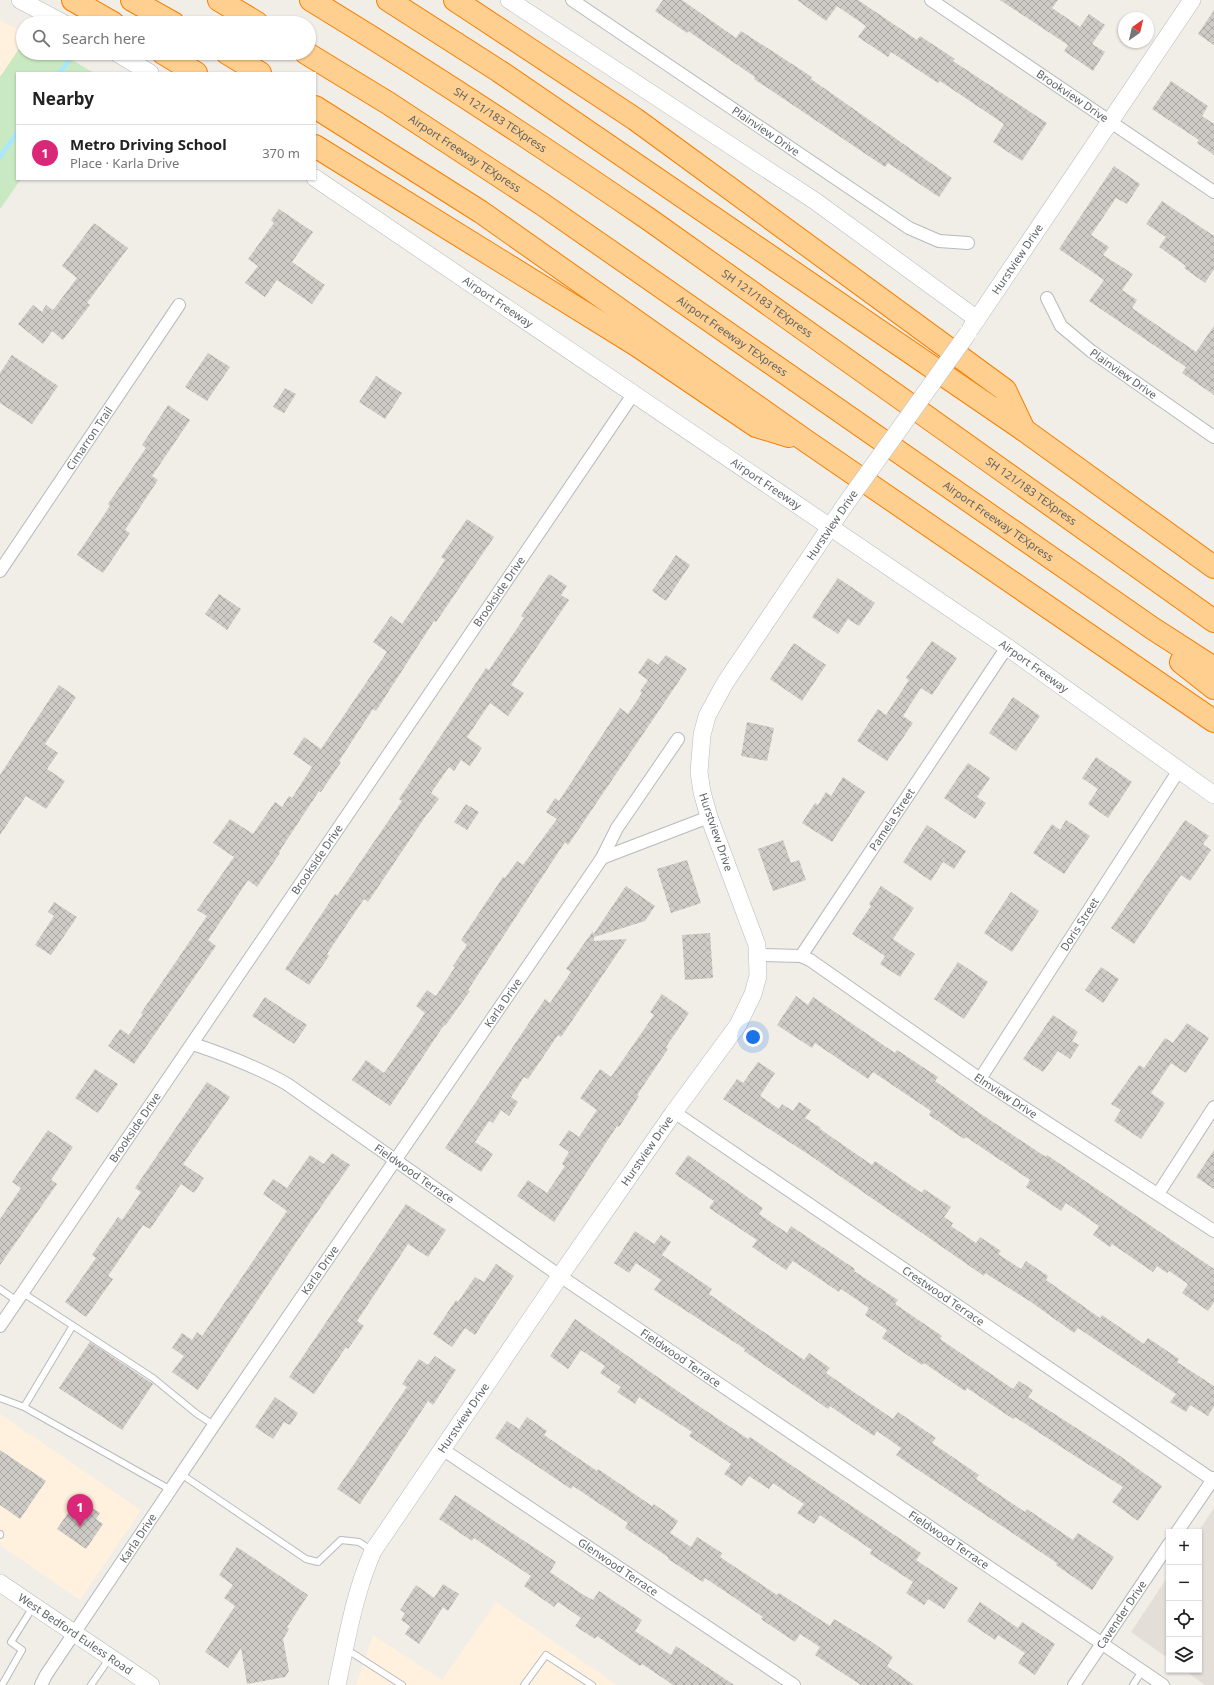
<!DOCTYPE html>
<meta charset="utf-8">
<style>
body{margin:0;font-family:"Noto Sans",sans-serif;background:#f6f6f6;color:#222}
.controls{position:absolute;right:12px;bottom:12px;display:grid;overflow:hidden;border-radius:0px;box-shadow:0 1px 3px #0004}
.controls button{width:36px;height:36px;display:grid;place-items:center;padding:0;border:0;border-bottom:1px solid #e0e0e0;background:#fff;color:#222;font:20px sans-serif}
.compass{position:absolute;left:1118px;top:12px;width:36px;height:36px;border-radius:50%;background:#fff;box-shadow:0 1px 3px #0004;rotate:34deg}
.you{position:absolute;left:753px;top:1037px;width:14px;height:14px;margin:-10px;border:3px solid #fff;border-radius:50%;background:#1a73e8;box-shadow:0 0 0 6px #1a73e833}
.badge{display:grid;place-items:center;width:26px;height:26px;border-radius:50%;background:#db2777;color:#fff;font-size:13px;font-weight:700}
.pin{position:absolute;translate:-50% -33px;filter:drop-shadow(0 1px 2px #0008)}
.pin::after{content:'';position:absolute;top:21px;width:14px;height:12px;background:inherit;clip-path:polygon(0 0,100% 0,50% 100%)}
.list{margin:0;padding:0;list-style:none}
h2{display:flex;justify-content:space-between;align-items:center;height:52px;margin:0;padding:0 16px;font-size:17px}
h2 small{font-size:13px;font-weight:400;color:#767676}
.list li{display:grid;grid-template-columns:26px 1fr auto;gap:12px;align-items:center;box-sizing:border-box;height:56px;padding:0 16px;border-top:1px solid #e0e0e0}
.list b{display:block;font-size:15px;white-space:nowrap}
.list p{margin:0;font-size:13px;white-space:nowrap;color:#767676}
.list em{font-size:13px;font-style:normal;color:#767676}
.icon{flex:none;width:22px;height:22px;fill:none;stroke:currentColor;stroke-width:2;stroke-linecap:round;stroke-linejoin:round}
.map{position:relative;flex:none;width:1214px;height:1685px;overflow:hidden}
.search{position:absolute;background:#fff;box-shadow:0 1px 3px #0004;left:16px;top:16px;width:300px;height:44px;display:flex;align-items:center;gap:10px;box-sizing:border-box;padding:0 14px;border-radius:22px;color:#767676;font-size:15px}
.panel{position:absolute;background:#fff;box-shadow:0 1px 3px #0004;left:16px;top:72px;width:300px;height:108px;border-radius:0px}
.map>svg:first-child{display:block}
</style>
<div class="map">
<svg width="1214" height="1685" viewBox="0 0 1214 1685">
<defs>
<pattern id="building-cross-hatch" width="8" height="8" patternUnits="userSpaceOnUse"><rect width="8" height="8" fill="#cecac6"/><path d="M0 0l8 8M0 8l8-8" fill="none" stroke="#aaa8a5"/></pattern>
</defs>
<rect width="100%" height="100%" fill="#f1ede7"/>
<path fill="#fff1dd" d="M0 20 23 32V43L0 77Z
M0 1414 141 1510 80 1600 0 1545Z
M496 1602 617 1685H356L373 1635 442 1680Z"/>
<path fill="#e3ded7" d="M1214 1508V1685H1205L1184 1670H1199L1198 1532Z
M1169 1575V1659L1131 1632Z"/>
<path fill="#c9e9c3" d="M23 43V53H60L94 73H17V179H21L0 209V77Z"/>
<g fill="none" stroke-linecap="round" stroke-linejoin="round">
<path stroke="#a8e8ff" stroke-width="4.5" d="M60 73 68 62
M0 157 17 133"/>
</g>
<path fill="url(#building-cross-hatch)" d="M663 0H682L736 38 741 31 812 77 811 79 952 178 939 197 888 163 885 167 754 79 755 77 688 31 687 33 655 11Z
M797 0H858L917 40 920 36 955 59 953 61 1047 123 1022 161 993 142 1004 124 940 81 938 83 891 52 888 57 858 37 866 26 837 6 826 21Z
M1000 0H1058L1052 8 1080 27 1089 14 1105 25 1092 44 1105 52 1093 71 1064 51 1068 45Z
M1214 10V45L1198 34Z
M1171 81 1208 106 1202 116 1214 124V155L1197 143 1199 140 1152 109Z
M1114 166 1140 184 1127 204 1116 198 1091 235 1109 247 1103 255 1133 274 1122 290 1137 300 1132 308 1196 352 1214 326V395L1182 373 1186 367 1089 301 1104 280 1059 249Z
M1162 201 1214 236V269L1205 283 1184 268 1186 266 1159 247 1166 237 1146 224Z
M279 209 313 232 292 262 325 285 312 304 277 280 265 297 245 283 258 266 248 259 274 223 271 220Z
M94 223 128 248 87 303 90 305 63 340 52 331 43 344 18 324 33 305 42 312 46 305 53 310 77 278 62 266Z
M208 353 230 367 207 401 185 387Z
M12 355 58 386 32 424 0 403V373Z
M376 376 402 393 385 419 359 402Z
M285 388 296 394 284 413 273 407Z
M168 405 190 420 152 476 158 480 125 530 130 533 103 573 77 555 110 506 108 504 146 448 142 445Z
M467 519 494 537 436 622 434 621 376 711 373 709 339 761 341 762 321 792 319 791 279 852 280 853 257 887 248 880 208 940 216 946 134 1064 108 1046 120 1029 129 1035 143 1014 141 1013 207 916 197 910 234 857 213 843 230 819 253 834 275 802 282 807 289 796 292 798 312 767 293 754 304 737 321 749 387 652 373 642 391 616 402 624 409 614 445 560 441 557Z
M676 555 690 565 666 601 652 591Z
M549 574 567 586 561 595 569 600 511 685 524 693 508 716 490 703 467 737 482 748 470 766 461 760 454 771 449 767 431 793 439 799 425 817 368 902 364 899 327 954 329 956 309 985 285 969 335 894 337 896 402 801 399 799 486 668 489 670 524 618 521 616Z
M838 578 875 603 859 626 848 619 838 634 812 617Z
M219 594 241 609 227 630 205 614Z
M932 641 957 658 932 695 921 688 903 716 913 723 887 761 857 741 878 709 886 715 909 680 906 678Z
M794 643 826 665 802 701 770 679Z
M666 655 687 669 568 845 565 842 468 990 470 991 445 1026 444 1025 390 1106 352 1080 366 1060 384 1073 387 1069 425 1013 416 1006 427 990 436 996 455 967 453 966 467 945 461 940 503 877 505 878 517 861 523 865 557 819 546 812 555 798 559 801 620 708 628 714 642 693 640 691 648 680 638 673 648 658 658 665Z
M59 685 76 697 45 744 58 753 47 769 65 781 46 809 26 796 0 835V775Z
M1013 697 1040 716 1016 751 989 733Z
M747 722 774 728 767 761 741 756Z
M1096 757 1132 782 1108 818 1088 804 1098 789 1082 778Z
M968 763 990 778 977 797 986 803 975 819 944 798Z
M843 777 865 792 832 842 802 823 815 803 818 805 826 792 831 796Z
M466 804 479 812 467 830 454 822Z
M1066 820 1090 836 1064 874 1033 853 1052 824 1060 830Z
M1185 820 1209 836 1203 844 1211 850 1190 881 1181 875 1134 944 1111 928Z
M927 825 966 851 954 869 943 862 931 881 903 862Z
M783 840 791 863 799 860 806 880 773 891 758 849Z
M687 860 701 903 671 913 657 869Z
M626 886 655 906 645 921 594 937V941L627 939 561 1037 558 1035 528 1079 524 1077 511 1097 518 1102 509 1116 501 1110 493 1123 489 1121 475 1142 493 1154 481 1172 445 1148 545 999 550 1003 571 972 566 969 593 931V935Z
M881 886 914 908 893 939 915 954 900 977 880 964 885 956 852 934 871 906 869 904Z
M1011 892 1039 911 1012 952 984 933Z
M54 902 77 917 51 955 35 945 54 916 48 912Z
M710 933 713 978 685 980 682 935Z
M958 962 988 982 964 1019 934 999Z
M1101 967 1119 979 1103 1003 1085 990Z
M662 994 689 1013 666 1047 668 1049 637 1095 639 1096 619 1127 617 1126 554 1222 517 1196 528 1180 547 1193 565 1166 562 1164 569 1152 559 1145 569 1130 579 1137 597 1110 580 1098 600 1069 611 1077 654 1015 650 1012Z
M796 996 808 1005 813 997 895 1053 897 1050 938 1077 935 1081 981 1114 1046 1157 1047 1155 1214 1269V1302L1208 1311 1182 1293 1188 1284 1169 1271 1167 1273 1157 1266 1153 1272 1112 1244 1110 1247 1093 1235 1099 1226 1066 1203 1061 1211 1026 1187 1030 1180 966 1137 964 1139 929 1115 931 1111 873 1072 868 1079 815 1043 812 1048 777 1025Z
M265 997 307 1025 294 1044 252 1016Z
M1053 1015 1078 1032 1072 1041 1079 1045 1070 1059 1058 1051 1043 1072 1023 1059Z
M1187 1023 1209 1038 1186 1073 1171 1063 1151 1093 1165 1103 1141 1139 1114 1121 1121 1110 1111 1104 1139 1065 1144 1068 1165 1038 1173 1043Z
M758 1062 775 1073 760 1096 779 1109 782 1104 793 1111 799 1102 811 1110 805 1118 821 1128 820 1129 872 1165 875 1161 922 1193 924 1189 951 1207 944 1217 953 1223 951 1226 976 1243 980 1237 1001 1251 998 1254 1021 1269 1026 1261 1048 1276 1046 1280 1100 1318 1102 1315 1144 1344 1148 1338 1179 1359 1177 1362 1214 1386V1406L1208 1416 1190 1405 1186 1412 1170 1402 1176 1394 1078 1328 1074 1333 1031 1302 985 1273 984 1276 811 1156 723 1099 737 1079 743 1083Z
M95 1069 118 1084 98 1113 75 1098Z
M207 1082 230 1097 183 1164 204 1178 194 1193 181 1184 150 1229 143 1225 108 1276 113 1279 86 1317 65 1302 96 1258 92 1255 118 1217 122 1220 141 1192 135 1188Z
M48 1130 73 1147 51 1180 57 1184 0 1265V1219L21 1188 12 1182Z
M1214 1150V1189L1196 1177Z
M332 1153 350 1165 295 1244 198 1390 172 1372 184 1356 172 1348 182 1333 192 1340 197 1332 202 1336 287 1211 263 1194 273 1179 287 1188 310 1155 324 1164Z
M688 1155 763 1208 759 1214 787 1233 791 1226 855 1269 854 1271 898 1300 895 1304 942 1336 940 1339 1013 1389 1019 1381 1033 1390 1028 1397 1120 1456 1162 1486 1138 1521 1112 1502 1123 1487 1015 1417 1013 1419 967 1388 965 1391 924 1363 922 1365 882 1338 887 1330 865 1315 869 1308 841 1289 839 1292 793 1261 786 1270 752 1247 757 1240 709 1208 714 1201 675 1174Z
M406 1204 446 1230 428 1257 408 1244 357 1321 364 1326 348 1349 346 1347 314 1394 289 1377Z
M635 1231 654 1244 661 1235 671 1242 662 1255 712 1289 709 1294 804 1360 809 1353 830 1368 826 1373 893 1419 898 1412 936 1438 932 1443 979 1475 976 1479 1025 1512 1027 1509 1073 1540 1078 1533 1114 1557 1092 1590 1056 1565 1057 1563 896 1455 901 1448 877 1431 874 1436 830 1406 828 1409 744 1351 745 1349 654 1290 661 1280 636 1263 629 1273 614 1263Z
M496 1264 514 1276 475 1335 465 1328 452 1347 433 1334 456 1300 458 1302 475 1277 484 1282Z
M575 1319 696 1404 748 1439 750 1437 921 1553 916 1560 958 1588 944 1609 928 1599 924 1605 906 1593 913 1582 870 1554 872 1550 820 1515 814 1524 797 1513 804 1504 773 1483 769 1489 749 1476 742 1486 724 1474 731 1464 689 1436 692 1432 639 1397 635 1404 617 1392 621 1387 600 1373 605 1366 581 1350 568 1369 550 1356Z
M90 1342 153 1384 122 1430 59 1388Z
M435 1356 456 1370 433 1405 428 1401 360 1504 337 1489 407 1387 402 1384 419 1359 428 1365Z
M275 1397 298 1413 290 1425 284 1422 273 1439 255 1427Z
M527 1417 547 1431 544 1435 597 1471 598 1469 652 1506 654 1504 678 1521 670 1533 691 1547 697 1537 722 1553 720 1557 777 1595 779 1593 830 1626 834 1619 872 1642 893 1657 887 1666 914 1685H861L815 1655 820 1647 800 1634 795 1642 761 1619 763 1617 705 1578 703 1582 668 1559V1557L625 1528 628 1523 573 1486 571 1489 495 1438 507 1421 519 1429Z
M0 1450 46 1481 20 1519 0 1505Z
M455 1495 556 1562 550 1572 582 1594 593 1600 599 1591 642 1620 635 1631 671 1655 676 1646 734 1685H673L642 1664 640 1666 597 1636 595 1639 575 1626 581 1618 558 1602 554 1607 524 1586 531 1576 474 1538 472 1541 439 1519Z
M74 1504 82 1510 86 1504 100 1513 96 1519 103 1524 86 1549 57 1529Z
M237 1547 308 1595 287 1627 289 1629 283 1639 289 1671 285 1677 247 1684 241 1648 228 1668 205 1652 235 1606 224 1598 233 1585 219 1575Z
M443 1584 459 1594 448 1611 443 1607 419 1644 405 1634 410 1626 401 1620 405 1613 400 1610 416 1585 434 1598Z
M980 1602 1018 1628 1022 1622 1055 1644 1035 1675 1018 1663 1025 1653 998 1635 995 1640 967 1621Z"/>
<g fill="none" stroke-linecap="round" stroke-linejoin="round">
<g stroke="#b7babd" stroke-width="8">
<path id="lane" d="M0 1289 17 1301
M23 1293 153 1378 197 1414 214 1425
M0 1398 24 1407 171 1490
M24 1407 72 1327
M181 1474 306 1559 318 1562 341 1540 359 1542 371 1550
M0 1534V1535
M346 1649 402 1685
M2 1685 22 1650 11 1642 33 1607
M91 1685 109 1659
M524 1685 546 1655 592 1685
M1133 1685 1142 1671"/>
</g>
<g stroke="#b7babd" stroke-width="14">
<g id="street">
<path id="s1" d="M572 0 909 228 939 241 968 243"/>
<path id="s2" d="M931 0 1214 192"/>
<path id="s3" d="M1047 298 1061 326 1091 351 1214 437"/>
<path id="s4" d="M0 571 179 305"/>
<path d="M602 858 617 828 678 739"/>
<path id="s5" d="M758 955 801 956 810 960 980 1079 1214 1231"/>
<path id="s6" d="M801 956 1007 647"/>
<path id="s7" d="M193 1044C226 1055 257 1067 287 1084L560 1276 1163 1685"/>
<path id="s8" d="M980 1079 1179 770"/>
<path id="s9" d="M674 1112 1213 1480"/>
<path d="M1158 1194 1214 1107"/>
<path id="s10" d="M0 1326 634 393"/>
<path id="s11" d="M442 1449 794 1685"/>
<path d="M1177 1532 1214 1478"/>
<path id="s12" d="M41 1685 46 1675 214 1425 602 858 709 817"/>
<path id="s13" d="M1074 1685 1169 1544"/>
</g>
</g>
<g stroke="#b5bbbe" stroke-width="18">
<g id="secondary">
<path d="M20 0 63 23"/>
<path d="M509 0 815 201 977 319"/>
<path d="M117 53 150 73"/>
<path id="s14" d="M315 178 1007 647 1214 795"/>
<path id="s15" d="M971 328 1192 0"/>
<path id="s16" d="M0 1583 151 1685"/>
<path id="s17" d="M337 1685C347 1639 354 1594 373 1551L560 1276 674 1112 738 1025 753 994 758 976 757 945 709 817 702 792 699 772 702 735 707 716 725 683 845 505"/>
</g>
</g>
<g stroke="#f77f00" stroke-width="24">
<g id="highway">
<path d="M73 0 113 23"/>
<path d="M132 0 173 23"/>
<path d="M219 0 257 23"/>
<path id="s18" d="M311 0C426 70 539 144 650 220L1214 621"/>
<path d="M388 0 499 71 1024 430 1214 567"/>
<path d="M455 0 635 119 1005 390 1024 430"/>
<path d="M163 53 196 73"/>
<path d="M227 53 260 73"/>
<path id="s19" d="M306 53 388 103 542 204 1152 628 1214 668"/>
<path d="M315 107 481 212 806 441 1214 721"/>
<path d="M315 146 638 346 756 426 789 436"/>
<path d="M1181 662 1214 688"/>
</g>
</g>
<use href="#lane" stroke="#fff" stroke-width="6"/>
<use href="#street" stroke="#fff" stroke-width="12"/>
<use href="#secondary" stroke="#fff" stroke-width="17"/>
<use href="#highway" stroke="#ffcf8f" stroke-width="22"/>
<g stroke="#b5bbbe" stroke-width="18" stroke-linecap="butt">
<path id="secondary-bridge" d="M845 505 968 333"/>
</g>
<use href="#secondary-bridge" stroke="#fff" stroke-width="17"/>
</g>
<g text-anchor="middle" stroke-width="3" stroke-linejoin="round" paint-order="stroke">
<g font-size="11" fill="#5e6467" stroke="#fff">
<text dy="4" stroke="none"><textPath href="#s2" startOffset="171">Brookview Drive</textPath></text>
<text dy="4" stroke="none"><textPath href="#s18" startOffset="224">SH 121/183 TEXpress</textPath></text>
<text dy="4" stroke="none"><textPath href="#s1" startOffset="234">Plainview Drive</textPath></text>
<text dy="4" stroke="none"><textPath href="#s19" startOffset="188">Airport Freeway TEXpress</textPath></text>
<text dy="4" stroke="none"><textPath href="#s15" startOffset="83">Hurstview Drive</textPath></text>
<text dy="4" stroke="none"><textPath href="#s14" startOffset="221">Airport Freeway</textPath></text>
<text dy="4" stroke="none"><textPath href="#s18" startOffset="548">SH 121/183 TEXpress</textPath></text>
<text dy="4" stroke="none"><textPath href="#s19" startOffset="512">Airport Freeway TEXpress</textPath></text>
<text dy="4" stroke="none"><textPath href="#s3" startOffset="110">Plainview Drive</textPath></text>
<text dy="4" stroke="none"><textPath href="#s4" startOffset="160">Cimarron Trail</textPath></text>
<text dy="4" stroke="none"><textPath href="#s14" startOffset="545">Airport Freeway</textPath></text>
<text dy="4" stroke="none"><textPath href="#s18" startOffset="872">SH 121/183 TEXpress</textPath></text>
<text dy="4" stroke="none"><textPath href="#s19" startOffset="836">Airport Freeway TEXpress</textPath></text>
<text transform="translate(832 525) rotate(-56)" y="4">Hurstview Drive</text>
<text dy="4" stroke="none"><textPath href="#s10" startOffset="888">Brookside Drive</textPath></text>
<text dy="4" stroke="none"><textPath href="#s14" startOffset="869">Airport Freeway</textPath></text>
<text dy="4" stroke="none"><textPath href="#s6" startOffset="164">Pamela Street</textPath></text>
<text transform="translate(716 832) rotate(71)" y="4">Hurstview Drive</text>
<text dy="4" stroke="none"><textPath href="#s10" startOffset="564">Brookside Drive</textPath></text>
<text dy="4" stroke="none"><textPath href="#s8" startOffset="184">Doris Street</textPath></text>
<text dy="4" stroke="none"><textPath href="#s12" startOffset="824">Karla Drive</textPath></text>
<text dy="4" stroke="none"><textPath href="#s5" startOffset="291">Elmview Drive</textPath></text>
<text dy="4" stroke="none"><textPath href="#s10" startOffset="240">Brookside Drive</textPath></text>
<text dy="4" stroke="none"><textPath href="#s17" startOffset="624">Hurstview Drive</textPath></text>
<text dy="4" stroke="none"><textPath href="#s7" startOffset="258">Fieldwood Terrace</textPath></text>
<text dy="4" stroke="none"><textPath href="#s12" startOffset="500">Karla Drive</textPath></text>
<text dy="4" stroke="none"><textPath href="#s9" startOffset="326">Crestwood Terrace</textPath></text>
<text dy="4" stroke="none"><textPath href="#s7" startOffset="582">Fieldwood Terrace</textPath></text>
<text dy="4" stroke="none"><textPath href="#s17" startOffset="300">Hurstview Drive</textPath></text>
<text dy="4" stroke="none"><textPath href="#s12" startOffset="176">Karla Drive</textPath></text>
<text dy="4" stroke="none"><textPath href="#s7" startOffset="906">Fieldwood Terrace</textPath></text>
<text dy="4" stroke="none"><textPath href="#s11" startOffset="212">Glenwood Terrace</textPath></text>
<text dy="4" stroke="none"><textPath href="#s13" startOffset="85">Cavender Drive</textPath></text>
<text dy="4" stroke="none"><textPath href="#s16" startOffset="91">West Bedford Euless Road</textPath></text>
</g>
</g>
</svg>
<div class="controls">
<button>+</button>
<button>−</button>
<button><svg class="icon" aria-label="locate" viewBox="0 0 24 24"><circle cx="12" cy="12" r="6"/><path d="M12 2v4M12 18v4M2 12h4M18 12h4"/></svg></button>
<button><svg class="icon" aria-label="layers" viewBox="0 0 24 24"><path d="M12 4l9 5-9 5-9-5zM3 14l9 5 9-5"/></svg></button>
</div>
<svg class="compass" viewBox="-18 -18 36 36"><path d="M0-13l5 13h-10z" fill="#e53935"/><path d="M0 13l5-13h-10z" fill="#767676"/></svg>
<div class="you"></div>
<div class="pin badge" style="left:80px;top:1527px">1</div>
<div class="search"><svg class="icon" aria-label="search" viewBox="0 0 24 24"><circle cx="10" cy="10" r="6"/><path d="M15 15l6 6"/></svg>Search here</div>
<section class="panel">
<h2>Nearby<small></small></h2>
<ul class="list">
<li><span class="badge">1</span><div><b>Metro Driving School</b><p>Place · Karla Drive</p></div><em>370 m</em></li>
</ul>
</section>
</div>
